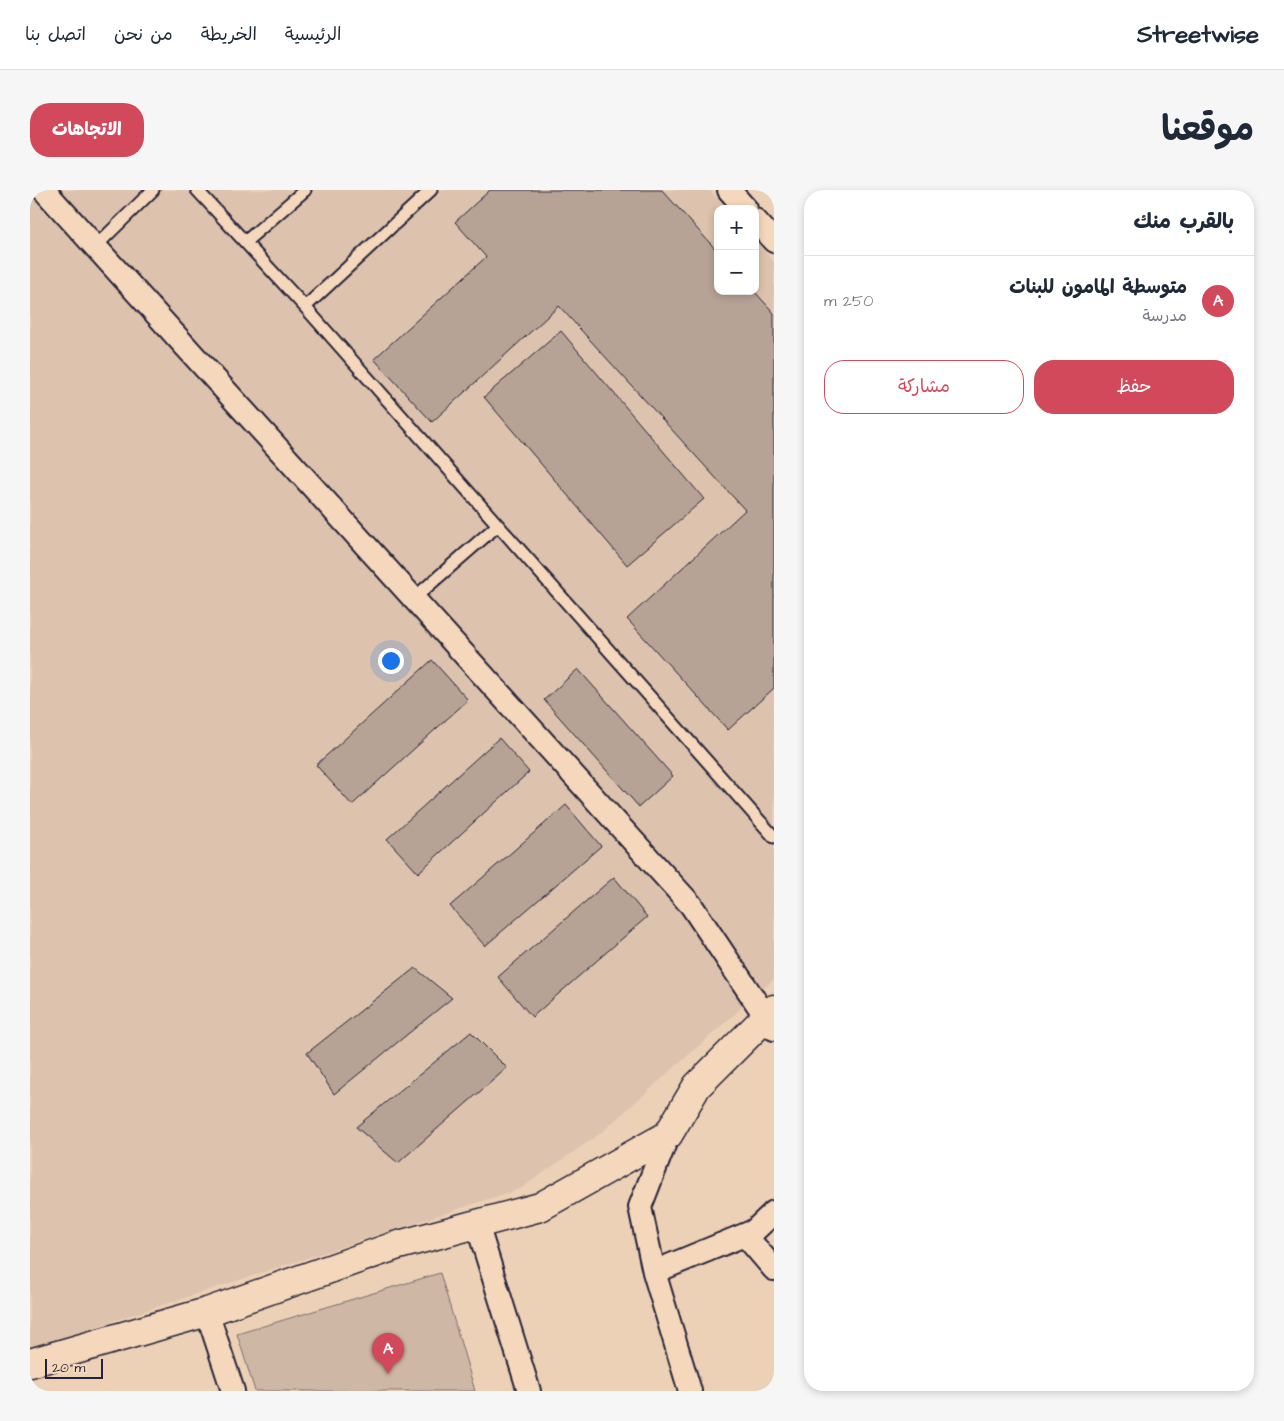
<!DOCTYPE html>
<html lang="ar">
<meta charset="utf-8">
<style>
body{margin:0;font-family:"Architects Daughter","Playpen Sans Arabic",sans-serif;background:#f6f6f7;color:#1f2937;direction:rtl}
.controls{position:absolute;right:15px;top:15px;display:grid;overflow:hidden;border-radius:10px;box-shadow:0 2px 8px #0003}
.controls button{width:45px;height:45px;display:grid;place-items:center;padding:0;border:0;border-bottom:1px solid #e0e1e3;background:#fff;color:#1f2937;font:25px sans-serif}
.scale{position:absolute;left:15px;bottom:12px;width:58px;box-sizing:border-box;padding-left:5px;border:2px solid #22223b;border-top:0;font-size:14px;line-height:18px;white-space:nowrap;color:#22223b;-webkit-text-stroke:4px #f5d8bc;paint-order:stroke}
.you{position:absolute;left:360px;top:470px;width:18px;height:18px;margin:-12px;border:4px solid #fff;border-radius:50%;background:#1a73e8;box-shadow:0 0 0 8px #1a73e833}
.badge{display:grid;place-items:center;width:32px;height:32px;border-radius:50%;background:#d1495b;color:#fff;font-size:16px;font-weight:700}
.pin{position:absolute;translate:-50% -41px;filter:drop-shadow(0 1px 2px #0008)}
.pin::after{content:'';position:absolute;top:26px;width:18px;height:15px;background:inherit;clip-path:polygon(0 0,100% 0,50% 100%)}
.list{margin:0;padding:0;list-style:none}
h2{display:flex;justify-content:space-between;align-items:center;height:65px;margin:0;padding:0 20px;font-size:21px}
h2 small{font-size:16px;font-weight:400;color:#747a83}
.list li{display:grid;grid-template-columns:32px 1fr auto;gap:15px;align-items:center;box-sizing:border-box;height:90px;padding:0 20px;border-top:1px solid #e0e1e3}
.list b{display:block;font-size:19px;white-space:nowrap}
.list p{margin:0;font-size:16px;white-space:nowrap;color:#747a83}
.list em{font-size:16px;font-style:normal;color:#747a83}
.actions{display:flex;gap:10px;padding:15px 20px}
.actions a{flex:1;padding:11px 0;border:1px solid #d1495b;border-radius:20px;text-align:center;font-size:18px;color:#d1495b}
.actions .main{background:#d1495b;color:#fff}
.map{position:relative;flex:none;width:744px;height:1201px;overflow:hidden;direction:ltr;border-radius:20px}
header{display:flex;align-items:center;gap:30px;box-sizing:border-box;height:70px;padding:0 25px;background:#fff;border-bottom:1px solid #e0e1e3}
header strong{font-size:24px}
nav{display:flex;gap:28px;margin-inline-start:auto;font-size:18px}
.intro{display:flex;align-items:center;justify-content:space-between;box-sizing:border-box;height:120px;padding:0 30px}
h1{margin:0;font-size:35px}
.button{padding:12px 22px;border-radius:20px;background:#d1495b;color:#fff;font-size:18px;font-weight:700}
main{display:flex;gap:30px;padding:0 30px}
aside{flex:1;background:#fff;border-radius:20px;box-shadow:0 2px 8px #0003}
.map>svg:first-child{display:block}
</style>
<header>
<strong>Streetwise</strong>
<nav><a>الرئيسية</a><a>الخريطة</a><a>من نحن</a><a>اتصل بنا</a></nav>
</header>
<div class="intro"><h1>موقعنا</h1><a class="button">الاتجاهات</a></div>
<main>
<aside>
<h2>بالقرب منك<small></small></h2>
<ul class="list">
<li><span class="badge">A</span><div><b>متوسطة المامون للبنات</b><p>مدرسة</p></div><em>250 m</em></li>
</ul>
<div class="actions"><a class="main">حفظ</a><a>مشاركة</a></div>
</aside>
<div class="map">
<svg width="744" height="1201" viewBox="0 0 744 1201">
<rect width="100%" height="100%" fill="#edd1b7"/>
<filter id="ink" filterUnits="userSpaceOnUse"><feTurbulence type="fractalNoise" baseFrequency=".02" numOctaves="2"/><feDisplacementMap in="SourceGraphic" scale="10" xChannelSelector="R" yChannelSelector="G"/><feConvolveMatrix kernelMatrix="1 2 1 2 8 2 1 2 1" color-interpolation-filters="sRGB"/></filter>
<g filter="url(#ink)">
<path fill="#ddc3ad" d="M0 0H680L697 19H688V101H725V51L744 72V789L571 943 490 999 0 1158Z"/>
<path fill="#cfb7a5" stroke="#786c70" d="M410 1083 445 1201H225L207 1144Z"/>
<path fill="#b7a396" stroke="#22223b" d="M460 0H632L688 62V101H724L744 123V498L698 540 597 429 715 320 529 116 402 232 344 169 456 67 425 32Z
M531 141 674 309 597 375 454 207Z
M402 470 438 510 322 615 286 575Z
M548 479 643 586 609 617 514 510Z
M469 548 499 582 388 683 357 649Z
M536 615 571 656 455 756 420 716Z
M584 687 617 727 502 827 468 787Z
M385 778 422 808 304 904 277 863Z
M441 842 477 878 368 973 326 937Z"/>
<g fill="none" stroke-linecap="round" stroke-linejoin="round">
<g stroke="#22223b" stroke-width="15">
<path id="lane" d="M167 0 275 117 744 647
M215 52 275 0
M65 57 123 0
M275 117 401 0
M383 409 468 335"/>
</g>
<g stroke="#22223b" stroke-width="26">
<path id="street" d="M14 0 661 715 744 839
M699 0 716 19
M725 30 744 51
M638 945 610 1017 624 1082 660 1201
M447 1034 499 1201
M715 1045 744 1079
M624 1082 724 1041 744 1022
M177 1122 203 1201"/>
</g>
<g stroke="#22223b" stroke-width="31">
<path id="secondary" d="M0 1173 177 1122 365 1056 510 1017 638 945 667 896 744 819"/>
</g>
<use href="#lane" stroke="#f5d8bc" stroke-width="11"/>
<use href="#street" stroke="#f5d8bc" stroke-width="22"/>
<use href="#secondary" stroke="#f5d8bc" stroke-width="28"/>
</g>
</g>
</svg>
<div class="controls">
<button>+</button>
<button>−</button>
</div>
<div class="scale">20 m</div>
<div class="you"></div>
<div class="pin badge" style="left:358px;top:1184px">A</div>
</div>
</main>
